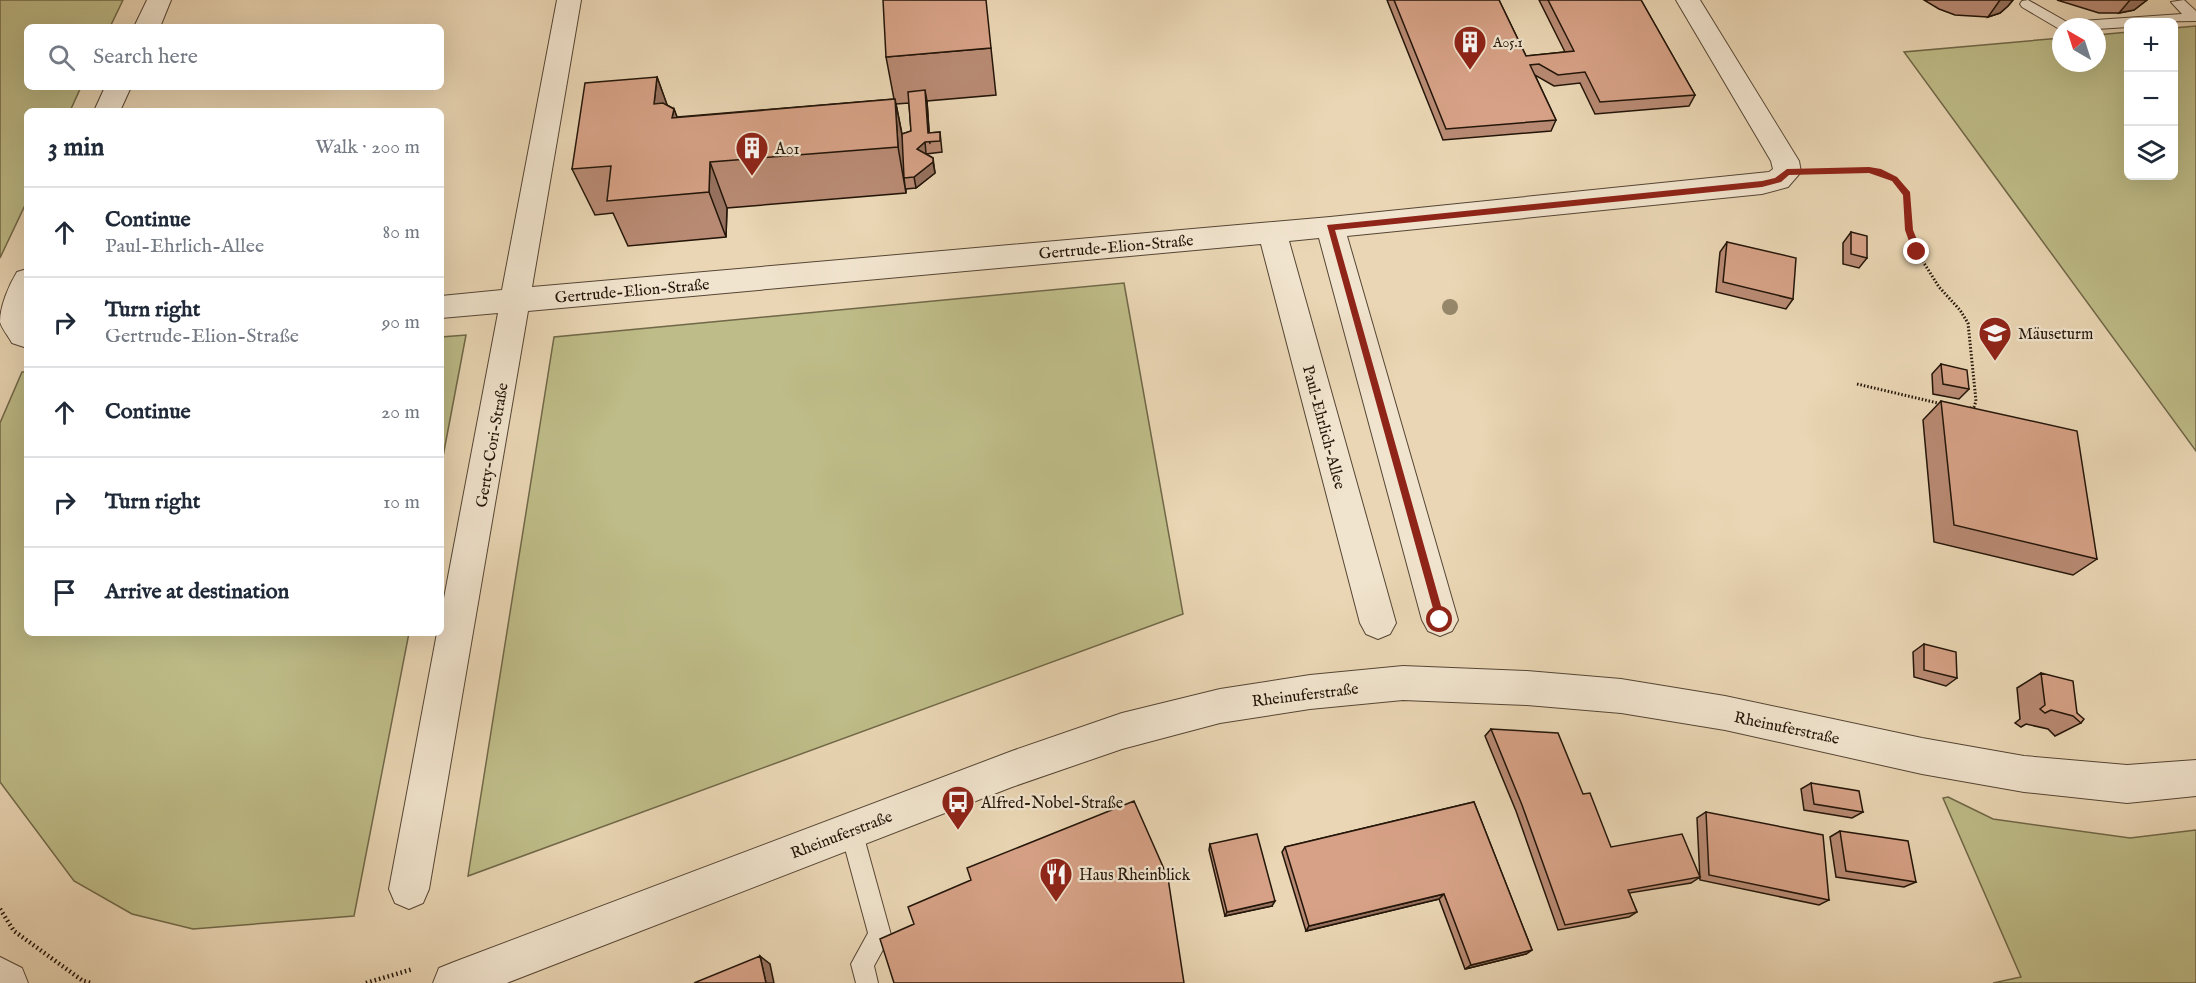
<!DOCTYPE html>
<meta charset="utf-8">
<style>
body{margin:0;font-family:"IM FELL English",serif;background:#f6f6f7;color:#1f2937}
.controls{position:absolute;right:18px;top:18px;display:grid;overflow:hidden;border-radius:9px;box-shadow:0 6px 24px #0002}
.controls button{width:54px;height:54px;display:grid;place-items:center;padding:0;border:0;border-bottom:2px solid #e0e1e3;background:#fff;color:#1f2937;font:30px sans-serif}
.compass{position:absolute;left:2052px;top:18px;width:54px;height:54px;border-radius:50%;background:#fff;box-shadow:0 6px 24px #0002;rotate:321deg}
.stop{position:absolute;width:18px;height:18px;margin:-14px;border:4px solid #8f2418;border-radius:50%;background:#fff}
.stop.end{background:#8f2418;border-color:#fff;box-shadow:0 2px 6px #0008}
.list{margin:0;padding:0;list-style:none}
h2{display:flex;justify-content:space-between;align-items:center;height:78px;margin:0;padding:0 24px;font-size:26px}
h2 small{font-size:20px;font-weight:400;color:#747a83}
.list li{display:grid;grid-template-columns:39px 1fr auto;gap:18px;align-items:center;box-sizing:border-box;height:90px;padding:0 24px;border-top:2px solid #e0e1e3}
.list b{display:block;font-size:22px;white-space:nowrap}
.list p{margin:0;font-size:20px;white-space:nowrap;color:#747a83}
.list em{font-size:20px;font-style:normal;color:#747a83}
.icon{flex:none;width:33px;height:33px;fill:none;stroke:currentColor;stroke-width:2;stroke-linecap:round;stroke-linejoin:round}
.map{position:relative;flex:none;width:2196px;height:983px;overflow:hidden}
.search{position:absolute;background:#fff;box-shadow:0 6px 24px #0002;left:24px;top:24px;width:420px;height:66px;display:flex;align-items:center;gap:15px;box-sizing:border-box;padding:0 21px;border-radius:9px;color:#747a83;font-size:22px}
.panel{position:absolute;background:#fff;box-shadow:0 6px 24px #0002;left:24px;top:108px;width:420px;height:528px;border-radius:9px}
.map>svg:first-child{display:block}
</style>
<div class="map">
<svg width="2196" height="983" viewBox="0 0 2196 983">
<rect width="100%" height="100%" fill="#ead6b4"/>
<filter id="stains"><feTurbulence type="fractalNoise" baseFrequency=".00333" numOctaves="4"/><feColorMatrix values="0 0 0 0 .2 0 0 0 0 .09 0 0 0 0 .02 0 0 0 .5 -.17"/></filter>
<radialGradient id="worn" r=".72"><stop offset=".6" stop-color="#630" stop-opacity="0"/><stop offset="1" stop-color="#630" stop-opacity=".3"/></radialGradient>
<path fill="#bebc88" stroke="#706848" stroke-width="1.5" d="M0 0H123L110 27H27V87H81L70 111H27V201L0 258Z
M2196 26V451L1904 52 2061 38V63H2097V35L2128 32V176H2174V28Z
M1124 283 1183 614 468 876 554 337Z
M466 335 441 467V337Z
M22 372H27V633H409L354 916 193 929 132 914 74 881 0 782V423Z
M1948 797 1993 819 2130 838 2196 830V983H1993L2021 977 1943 798Z"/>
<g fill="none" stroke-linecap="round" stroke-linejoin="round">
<g stroke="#554534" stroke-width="2">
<path id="service" d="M2028 0 2067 22 2182 14 2171 2 2184 0 2196 11V21L2128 22V27L2097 29V27H2061V30L2022 7 2020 4 2022 1Z
M851 819 858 823 862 830 891 935 874 966 878 983H856L851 964 868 933 840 830 844 823Z"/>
</g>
<g stroke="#554534" stroke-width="2">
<path id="minor" d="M147 0H171L160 27H134Z
M557 0H581L532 287 1330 217 1769 172 1773 169 1771 161 1676 0H1700L1799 161 1801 172 1788 187 1762 194 1347 236 1458 620 1452 631 1440 636 1428 631 1422 620 1319 238 1289 241 1396 623 1390 634 1378 639 1366 634 1360 623 1261 244 528 311 429 889 423 903 409 909 395 903 389 889 437 633H441V614L498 313 441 318V296L502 290Z
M105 87H131L120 111H94Z
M27 269V348L12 343C9 337 2 329 0 322 0 306 9 285 17 272Z"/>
</g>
<g stroke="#554534" stroke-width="2">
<path id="tertiary" d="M1403 666 1527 671 1621 679 1725 696 1922 738 2024 756 2127 765 2196 760V796L2127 803 2024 792 1922 774 1725 730 1621 713 1527 705 1403 700 1310 709 1220 723 1122 749 1012 787 507 983H433L439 968 454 962 1012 751 1122 713 1220 689 1310 675Z
M0 957 22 968 28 983H0Z"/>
</g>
<path stroke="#231509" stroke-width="3" stroke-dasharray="1.5 2" stroke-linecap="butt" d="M1821 171H1878L1894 179 1907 195 1909 230 1917 252 1939 287 1960 310 1968 323 1976 401 1974 407 1967 409
M1857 384 1942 404"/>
<path stroke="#231509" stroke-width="4.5" stroke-dasharray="1.5 3" stroke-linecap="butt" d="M0 909 14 931 83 981 91 983
M366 983 413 969"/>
<use href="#service" fill="#f1e4ce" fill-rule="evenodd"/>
<use href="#minor" fill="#f1e4ce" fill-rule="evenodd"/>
<use href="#tertiary" fill="#f1e4ce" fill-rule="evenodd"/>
</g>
<circle fill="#96876b" cx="1450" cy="307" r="8"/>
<path fill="#b88a73" stroke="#231509" stroke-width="1.5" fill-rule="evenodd" d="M1387 0H1499L1526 56 1565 52 1539 0H1641L1695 95 1689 106 1595 114 1580 83 1554 86 1535 75 1556 120 1551 131 1443 140Z
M1924 0H2013L2008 6 2000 13 1988 17 1955 15 1939 9Z
M2057 0H2147L2134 10 2119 13H2099Z
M991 48 996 95 927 101 929 133 940 132 942 152 926 154 933 158 935 173 916 188 906 189V193L727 208 726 237 628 246 613 213 595 215 572 169 657 77 667 105 674 109 677 117 894 99 886 57ZM909 103 911 131 902 134 896 104Z
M1851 232 1867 258 1859 268 1843 264V243Z
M1727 242 1793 299 1786 309 1716 292 1720 252Z
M1941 364 1969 389 1959 399 1933 394 1932 374Z
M1941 401 2097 559 2073 575 1934 542 1923 420Z
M1924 644 1957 678 1946 686 1914 677 1913 652Z
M2041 673 2077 713 2081 723 2055 736 2048 729 2026 724 2021 727 2015 723 2020 719 2017 688Z
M1491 729 1583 794 1611 847 1700 877 1691 883 1629 893 1637 912 1629 917 1558 930 1516 811 1485 736Z
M1811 783 1863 812 1852 818 1804 810 1801 789Z
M1474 802 1532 950 1526 954 1465 969 1439 899 1306 931 1282 852 1285 847Z
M1706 812 1829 900 1819 905 1700 880 1697 818Z
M1840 831 1916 882 1904 887 1836 877 1830 837Z
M1210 844 1272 906 1225 916 1209 850Z"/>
<path fill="#96715e" stroke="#231509" stroke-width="1.5" d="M2000 0H2013L2008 6 2000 13 1988 17Z
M2130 0H2147L2134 10 2119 13Z
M657 77 674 124 654 104Z
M925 90 927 101 930 144 928 133Z
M895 99 904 145V178L906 193 898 147Z
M674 109 691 155 672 118Z
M925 142 926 153 919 160 917 149Z
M710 162 727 208 726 237 709 192Z
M933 162 935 173 916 188 914 177Z
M1444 894 1439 899 1306 931 1309 926Z
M1275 901 1272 906 1225 916 1227 912Z
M1532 950 1526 954 1465 969 1471 965Z
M760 956 770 964 774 983H766Z"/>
<path fill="#d6a186" stroke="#231509" stroke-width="1.5" d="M883 0H986L991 48 886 57Z
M1394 0H1499L1526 56 1574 51 1548 0H1641L1695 95 1600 102 1585 72 1558 75 1539 64 1530 65 1556 120 1446 129Z
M657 77 654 104 663 103 674 109 672 118 895 99 898 147 710 162 709 192 607 201 611 166 572 169 585 83Z
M925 90 928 133 940 132V141L925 142 917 149 933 158V162L914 177 904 178 902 134 911 131 908 92Z
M1851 232 1867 236V258L1851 254Z
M1727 242 1796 258 1793 299 1723 282Z
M1941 364 1967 370 1969 389 1943 384Z
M1941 401 2077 431 2097 559 1954 525Z
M1924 644 1956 652 1957 678 1924 670Z
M2041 673 2073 681 2077 713 2084 719 2081 723 2073 716 2051 710 2045 713 2040 709 2045 705Z
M1491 729 1558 733 1583 794 1590 793 1611 847 1682 834 1700 877 1628 890 1637 912 1565 925 1522 805Z
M1811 783 1859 791 1863 812 1814 804Z
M1134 801 1168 878 1184 983H894L880 939 914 924 908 907 971 880 967 868Z
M1474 802 1532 950 1471 965 1444 894 1309 926 1285 847Z
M1706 812 1823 835 1829 900 1709 875Z
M1840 831 1908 841 1916 882 1846 871Z
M1257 834 1275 901 1227 912 1210 844Z
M760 956 766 983H694Z"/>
<path fill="#8f2418" d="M1869 167 1881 169 1897 177 1910 192 1913 230 1922 252 1920 255H1914L1905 230 1903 195 1892 181 1869 173 1789 175 1781 182 1762 187 1335 230 1445 620 1444 623H1437L1327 225 1762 181 1775 178 1787 169Z"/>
<defs>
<g id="building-pin" transform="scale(1.725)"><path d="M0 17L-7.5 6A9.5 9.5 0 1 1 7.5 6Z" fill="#8f2418" stroke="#f1e4ce"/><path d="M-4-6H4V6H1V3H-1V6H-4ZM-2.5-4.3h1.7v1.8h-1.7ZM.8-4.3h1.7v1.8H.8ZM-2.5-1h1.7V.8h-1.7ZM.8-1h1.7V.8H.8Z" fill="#fff"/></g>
<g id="school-pin" transform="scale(1.725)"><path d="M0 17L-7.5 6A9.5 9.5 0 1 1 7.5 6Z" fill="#8f2418" stroke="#f1e4ce"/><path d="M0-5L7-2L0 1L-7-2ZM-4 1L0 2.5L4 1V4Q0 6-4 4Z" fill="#fff"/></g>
<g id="bus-pin" transform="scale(1.725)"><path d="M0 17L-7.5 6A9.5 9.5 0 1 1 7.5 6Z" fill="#8f2418" stroke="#f1e4ce"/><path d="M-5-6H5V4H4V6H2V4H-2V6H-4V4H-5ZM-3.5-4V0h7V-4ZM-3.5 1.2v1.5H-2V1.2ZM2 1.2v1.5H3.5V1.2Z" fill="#fff"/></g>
<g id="restaurant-pin" transform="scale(1.725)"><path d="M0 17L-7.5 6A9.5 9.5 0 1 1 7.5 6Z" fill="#8f2418" stroke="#f1e4ce"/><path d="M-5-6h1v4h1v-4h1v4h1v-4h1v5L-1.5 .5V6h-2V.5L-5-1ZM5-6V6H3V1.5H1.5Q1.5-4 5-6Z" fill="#fff"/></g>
</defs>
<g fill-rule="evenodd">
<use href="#building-pin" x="1470" y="42"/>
<use href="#building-pin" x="752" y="148"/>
<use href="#school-pin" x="1995" y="333"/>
<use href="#bus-pin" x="958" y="802"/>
<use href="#restaurant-pin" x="1056" y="874"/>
</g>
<g text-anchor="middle" stroke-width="4.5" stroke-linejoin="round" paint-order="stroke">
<g font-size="14" fill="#231509" stroke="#f1e4ce" text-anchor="start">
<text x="1493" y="47">A05.1</text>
</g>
<g font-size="16" fill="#231509" stroke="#f1e4ce" text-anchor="start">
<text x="775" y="154">A01</text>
<text x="2018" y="339">Mäuseturm</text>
<text x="981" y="808">Alfred-Nobel-Straße</text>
<text x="1079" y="880">Haus Rheinblick</text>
</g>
<g font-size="16" fill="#231509" stroke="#f1e4ce">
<text transform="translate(1116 246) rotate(-5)" y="6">Gertrude-Elion-Straße</text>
<text transform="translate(632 290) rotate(-5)" y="6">Gertrude-Elion-Straße</text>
<text transform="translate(1325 427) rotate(75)" y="6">Paul-Ehrlich-Allee</text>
<text transform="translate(491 445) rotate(-80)" y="6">Gerty-Cori-Straße</text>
<text transform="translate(1305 694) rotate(-7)" y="6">Rheinuferstraße</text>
<text transform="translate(1787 727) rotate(12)" y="6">Rheinuferstraße</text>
<text transform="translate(841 834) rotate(-21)" y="6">Rheinuferstraße</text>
</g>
</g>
<rect width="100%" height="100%" filter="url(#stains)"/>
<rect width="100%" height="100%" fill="url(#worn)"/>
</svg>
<div class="controls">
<button>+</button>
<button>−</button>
<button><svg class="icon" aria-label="layers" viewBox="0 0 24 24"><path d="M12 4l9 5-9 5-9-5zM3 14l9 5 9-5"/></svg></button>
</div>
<svg class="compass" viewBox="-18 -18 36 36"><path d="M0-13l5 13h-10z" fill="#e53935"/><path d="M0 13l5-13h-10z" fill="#747a83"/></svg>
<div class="stop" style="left:1440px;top:620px"></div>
<div class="stop end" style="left:1917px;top:252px"></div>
<div class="search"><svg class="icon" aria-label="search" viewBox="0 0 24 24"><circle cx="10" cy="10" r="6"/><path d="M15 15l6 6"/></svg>Search here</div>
<section class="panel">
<h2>3 min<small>Walk · 200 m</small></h2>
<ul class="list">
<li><svg class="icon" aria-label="ahead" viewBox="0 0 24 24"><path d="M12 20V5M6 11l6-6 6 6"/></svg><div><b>Continue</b><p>Paul-Ehrlich-Allee</p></div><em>80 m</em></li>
<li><svg class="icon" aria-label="right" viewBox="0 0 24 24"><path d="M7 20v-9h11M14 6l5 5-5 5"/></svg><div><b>Turn right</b><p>Gertrude-Elion-Straße</p></div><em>90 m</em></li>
<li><svg class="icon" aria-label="ahead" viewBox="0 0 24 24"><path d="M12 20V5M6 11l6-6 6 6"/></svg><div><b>Continue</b></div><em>20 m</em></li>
<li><svg class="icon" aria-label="right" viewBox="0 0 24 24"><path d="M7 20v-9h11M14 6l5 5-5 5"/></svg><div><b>Turn right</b></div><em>10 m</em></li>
<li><svg class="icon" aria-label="arrive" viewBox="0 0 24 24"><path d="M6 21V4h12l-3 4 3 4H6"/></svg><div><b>Arrive at destination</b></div></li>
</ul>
</section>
</div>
